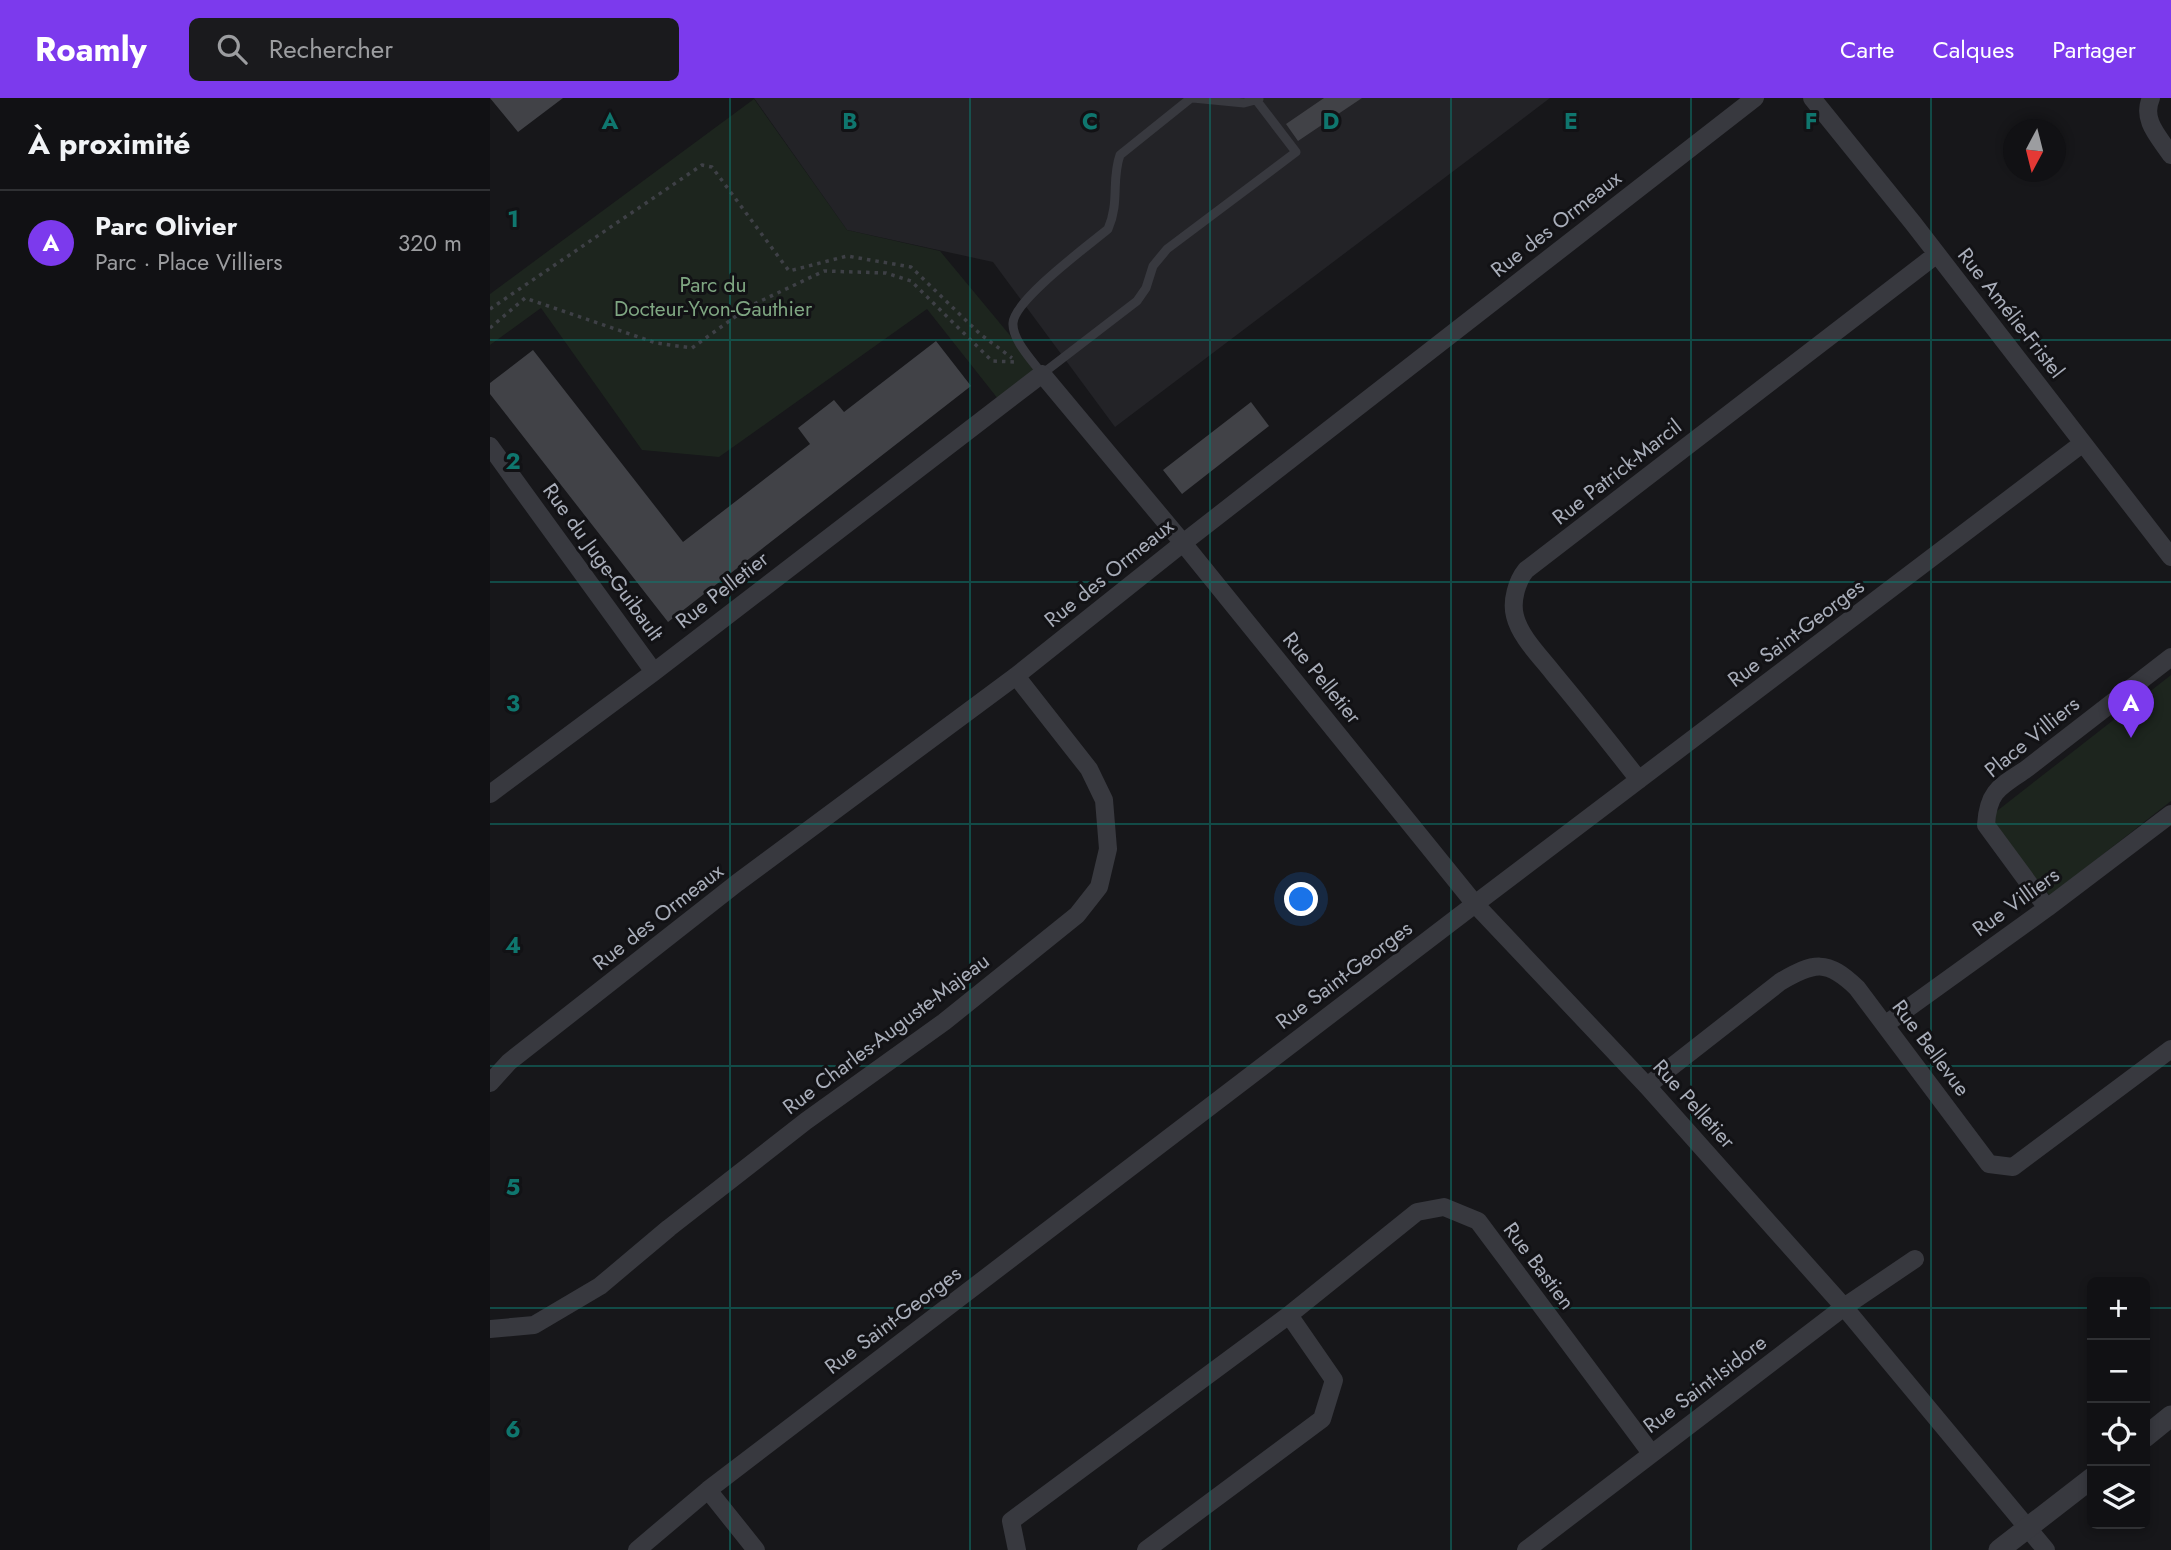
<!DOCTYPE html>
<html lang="fr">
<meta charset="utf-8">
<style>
body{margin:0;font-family:Jost,sans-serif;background:#1a1a1d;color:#f1f3f6}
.controls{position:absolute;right:21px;bottom:21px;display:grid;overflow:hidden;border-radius:10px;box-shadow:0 4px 10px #0003}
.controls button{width:63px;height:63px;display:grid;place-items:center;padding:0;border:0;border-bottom:2px solid #303134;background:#111114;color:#f1f3f6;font:35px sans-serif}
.compass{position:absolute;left:1513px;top:21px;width:63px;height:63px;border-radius:50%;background:#111114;box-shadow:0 4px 10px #0003;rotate:187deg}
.you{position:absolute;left:812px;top:802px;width:24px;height:24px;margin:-18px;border:5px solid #fff;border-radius:50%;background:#1a73e8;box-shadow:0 0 0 10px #1a73e833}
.badge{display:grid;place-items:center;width:46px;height:46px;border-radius:50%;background:#7c3aed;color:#fff;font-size:23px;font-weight:700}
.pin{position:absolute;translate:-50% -58px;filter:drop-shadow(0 2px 4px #0008)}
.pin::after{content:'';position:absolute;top:37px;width:24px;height:21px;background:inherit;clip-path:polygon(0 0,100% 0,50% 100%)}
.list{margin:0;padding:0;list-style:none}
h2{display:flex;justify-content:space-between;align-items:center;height:91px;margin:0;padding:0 28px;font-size:30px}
h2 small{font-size:23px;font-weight:400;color:#9c9da0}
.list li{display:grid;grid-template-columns:46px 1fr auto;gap:21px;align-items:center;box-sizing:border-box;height:105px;padding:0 28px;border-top:2px solid #303134}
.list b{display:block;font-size:26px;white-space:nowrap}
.list p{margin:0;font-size:23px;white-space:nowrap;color:#9c9da0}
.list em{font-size:23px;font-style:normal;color:#9c9da0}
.icon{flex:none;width:38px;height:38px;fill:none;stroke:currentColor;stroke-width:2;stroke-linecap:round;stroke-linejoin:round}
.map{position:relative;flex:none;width:1681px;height:1452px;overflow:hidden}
header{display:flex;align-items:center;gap:42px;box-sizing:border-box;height:98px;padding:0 35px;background:#7c3aed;color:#fff}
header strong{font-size:33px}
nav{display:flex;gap:38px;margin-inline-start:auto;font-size:24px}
.search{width:490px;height:63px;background:#1a1a1d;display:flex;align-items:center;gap:18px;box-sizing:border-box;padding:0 24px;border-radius:10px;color:#9c9da0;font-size:26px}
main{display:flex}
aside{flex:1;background:#111114}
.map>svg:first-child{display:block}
</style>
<header>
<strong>Roamly</strong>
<div class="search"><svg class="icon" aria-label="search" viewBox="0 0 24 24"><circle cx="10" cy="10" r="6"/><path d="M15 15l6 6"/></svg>Rechercher</div>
<nav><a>Carte</a><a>Calques</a><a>Partager</a></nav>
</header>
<main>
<aside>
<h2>À proximité<small></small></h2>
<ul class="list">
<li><span class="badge">A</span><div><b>Parc Olivier</b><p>Parc · Place Villiers</p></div><em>320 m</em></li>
</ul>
</aside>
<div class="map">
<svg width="1681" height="1452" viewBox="0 0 1681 1452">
<rect width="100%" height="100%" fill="#17171a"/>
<path fill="#232327" d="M264 0H1060L625 329 503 164 357 132Z"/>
<path fill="#1d251e" d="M264 1 357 132 450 153 552 276 512 306 437 211 229 359 152 352 51 210 0 247V196Z
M1681 577V703L1560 798 1498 720Z"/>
<path fill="#414247" d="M0 0H73L28 34Z
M834 0H872L808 43 796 26Z
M446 243 481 288 178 524 0 296V285L43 252 193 444 320 346 308 330 344 302 354 314Z
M761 304 779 328 692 396 673 372Z"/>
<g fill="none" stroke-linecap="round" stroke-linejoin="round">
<path stroke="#3e4046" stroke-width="3.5" stroke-dasharray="3.5 5" stroke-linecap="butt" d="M0 211 212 67 222 69 299 173 357 158 421 169 490 236 522 260
M0 230 35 200 166 245 202 250 260 208 334 173 396 175 421 183 502 263 526 264"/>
<path stroke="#38393f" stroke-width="9" d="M701 0 630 57C621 82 630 104 618 131 599 147 524 202 523 225 522 242 542 262 552 276L647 203 656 190 663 168 677 151 806 54 767 3
M703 0 754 5 769 1"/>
<path stroke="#38393f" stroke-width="18" d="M1322 0 1423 125 1681 459
M1661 0C1651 22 1669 39 1681 57
M0 348 164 574
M1149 682C1121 646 1093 611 1064 576 1051 559 1030 539 1025 518 1021 503 1027 483 1036 472L1447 156
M0 696 164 574 552 276 693 445 985 806 1157 988 1354 1209 1556 1452
M1557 810 1496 727C1498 694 1509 689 1535 672L1681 559
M1396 926 1557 810 1681 716
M0 985 19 964 247 785 526 578 693 445 1265 0
M1157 988 1290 884C1324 864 1337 861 1367 890L1499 1066 1523 1069 1681 951
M0 1231 44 1227 110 1188 179 1130 316 1023 454 924 587 817 609 789 618 751 614 702 599 671 526 578
M218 1392 266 1452
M147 1452 218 1392 985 806 1593 345
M527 1452 521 1423 799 1217 927 1114 954 1109 988 1123 1161 1355
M656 1452 832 1321 844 1282 799 1217
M1036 1452 1354 1209 1425 1161"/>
<path stroke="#38393f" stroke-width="21" d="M1655 1339 1681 1318
M1509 1452 1602 1380"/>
</g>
<path fill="none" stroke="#0f766e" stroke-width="2" stroke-opacity="0.55" d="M240 0V1452M480 0V1452M720 0V1452M961 0V1452M1201 0V1452M1441 0V1452M0 242H1681M0 484H1681M0 726H1681M0 968H1681M0 1210H1602M1655 1210H1681"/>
<g text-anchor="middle" stroke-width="6" stroke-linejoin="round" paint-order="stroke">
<g font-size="21" fill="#a9aeba" stroke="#121215">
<text transform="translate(1066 126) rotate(-38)" y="7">Rue des Ormeaux</text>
<text transform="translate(1521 215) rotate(52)" y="7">Rue Amélie-Fristel</text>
<text transform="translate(1127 374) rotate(-38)" y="7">Rue Patrick-Marcil</text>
<text transform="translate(113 464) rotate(54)" y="7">Rue du Juge-Guibault</text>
<text transform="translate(619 475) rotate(-39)" y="7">Rue des Ormeaux</text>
<text transform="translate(232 492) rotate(-38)" y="7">Rue Pelletier</text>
<text transform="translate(1306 535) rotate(-37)" y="7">Rue Saint-Georges</text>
<text transform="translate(832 580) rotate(51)" y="7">Rue Pelletier</text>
<text transform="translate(1542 639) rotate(-39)" y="7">Place Villiers</text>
<text transform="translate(1526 804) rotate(-36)" y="7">Rue Villiers</text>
<text transform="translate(168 819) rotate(-38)" y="7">Rue des Ormeaux</text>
<text transform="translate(854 877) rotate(-37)" y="7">Rue Saint-Georges</text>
<text transform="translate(396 936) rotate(-37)" y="7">Rue Charles-Auguste-Majeau</text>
<text transform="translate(1441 950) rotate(53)" y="7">Rue Bellevue</text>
<text transform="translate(1204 1006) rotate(48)" y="7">Rue Pelletier</text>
<text transform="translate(1049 1168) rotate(53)" y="7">Rue Bastien</text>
<text transform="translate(403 1222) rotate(-37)" y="7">Rue Saint-Georges</text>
<text transform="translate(1215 1286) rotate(-37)" y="7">Rue Saint-Isidore</text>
</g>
<g font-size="21" fill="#7fa682" stroke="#121215">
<text x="223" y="194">Parc du<tspan x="223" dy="24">Docteur-Yvon-Gauthier</tspan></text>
</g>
</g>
<g font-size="23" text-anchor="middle" font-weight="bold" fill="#0f766e" stroke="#121215" stroke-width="6" stroke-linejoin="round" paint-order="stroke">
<text x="120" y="31">A</text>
<text x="360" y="31">B</text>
<text x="600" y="31">C</text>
<text x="841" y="31">D</text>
<text x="1081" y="31">E</text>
<text x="1321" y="31">F</text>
<text x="23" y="129">1</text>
<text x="23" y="371">2</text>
<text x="23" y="613">3</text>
<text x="23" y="855">4</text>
<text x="23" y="1097">5</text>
<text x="23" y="1339">6</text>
</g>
</svg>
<div class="controls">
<button>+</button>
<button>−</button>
<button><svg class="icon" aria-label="locate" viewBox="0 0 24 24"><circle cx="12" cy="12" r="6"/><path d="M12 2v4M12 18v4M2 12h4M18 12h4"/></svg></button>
<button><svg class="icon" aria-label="layers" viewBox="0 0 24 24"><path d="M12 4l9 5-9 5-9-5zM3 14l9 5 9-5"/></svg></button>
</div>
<svg class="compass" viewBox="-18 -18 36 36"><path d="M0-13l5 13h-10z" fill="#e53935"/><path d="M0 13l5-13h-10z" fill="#9c9da0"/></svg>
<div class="you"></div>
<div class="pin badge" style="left:1641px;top:640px">A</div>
</div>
</main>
